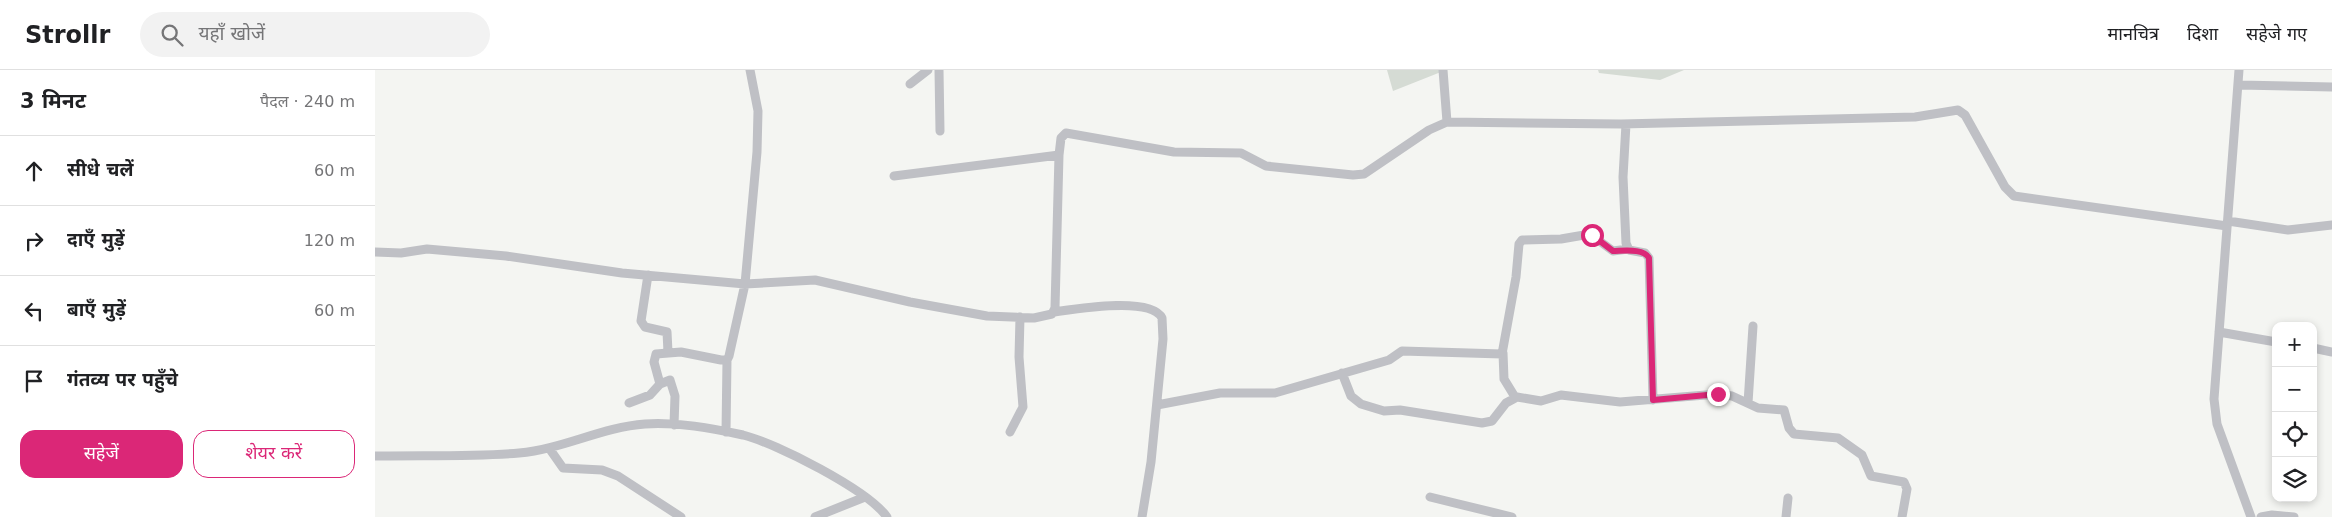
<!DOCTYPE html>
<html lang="hi">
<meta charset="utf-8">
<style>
body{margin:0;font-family:"DejaVu Sans","Noto Sans Devanagari",sans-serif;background:#f2f2f2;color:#202124}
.controls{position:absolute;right:15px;bottom:15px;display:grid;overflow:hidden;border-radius:10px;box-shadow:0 2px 8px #0003}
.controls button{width:45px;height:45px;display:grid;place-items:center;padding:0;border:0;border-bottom:1px solid #e0e0e0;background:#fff;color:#202124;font:25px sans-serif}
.stop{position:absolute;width:15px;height:15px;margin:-11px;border:4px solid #db2777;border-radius:50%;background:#fff}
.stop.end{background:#db2777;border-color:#fff;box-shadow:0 1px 5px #0008}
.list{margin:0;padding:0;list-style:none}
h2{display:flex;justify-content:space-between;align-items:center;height:65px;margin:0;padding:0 20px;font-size:21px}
h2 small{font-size:16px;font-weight:400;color:#757577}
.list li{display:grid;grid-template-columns:32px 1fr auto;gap:15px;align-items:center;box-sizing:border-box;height:70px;padding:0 20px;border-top:1px solid #e0e0e0}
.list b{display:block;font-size:19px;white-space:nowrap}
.list em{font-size:16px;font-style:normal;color:#757577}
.actions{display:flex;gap:10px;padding:15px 20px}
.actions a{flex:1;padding:11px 0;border:1px solid #db2777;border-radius:15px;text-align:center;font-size:18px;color:#db2777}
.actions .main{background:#db2777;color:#fff}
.icon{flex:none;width:28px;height:28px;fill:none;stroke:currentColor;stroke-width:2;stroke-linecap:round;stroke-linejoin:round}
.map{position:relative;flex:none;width:1957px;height:447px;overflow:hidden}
header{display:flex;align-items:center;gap:30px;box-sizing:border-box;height:70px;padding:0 25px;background:#fff;border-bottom:1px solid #e0e0e0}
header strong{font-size:24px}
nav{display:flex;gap:28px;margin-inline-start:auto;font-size:18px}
.search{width:350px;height:45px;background:#f2f2f2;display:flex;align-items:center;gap:12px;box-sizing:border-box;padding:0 18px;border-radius:28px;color:#757577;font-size:19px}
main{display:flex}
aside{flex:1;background:#fff}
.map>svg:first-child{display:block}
</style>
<header>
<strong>Strollr</strong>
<div class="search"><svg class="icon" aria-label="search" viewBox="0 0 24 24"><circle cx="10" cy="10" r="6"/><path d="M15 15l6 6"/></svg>यहाँ खोजें</div>
<nav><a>मानचित्र</a><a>दिशा</a><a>सहेजे गए</a></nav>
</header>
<main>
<aside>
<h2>3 मिनट<small>पैदल · 240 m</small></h2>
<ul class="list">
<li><svg class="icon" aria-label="ahead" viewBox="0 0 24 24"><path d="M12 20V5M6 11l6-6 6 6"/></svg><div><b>सीधे चलें</b></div><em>60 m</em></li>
<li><svg class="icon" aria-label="right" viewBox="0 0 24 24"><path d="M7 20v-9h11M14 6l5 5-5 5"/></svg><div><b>दाएँ मुड़ें</b></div><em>120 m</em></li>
<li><svg class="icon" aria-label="left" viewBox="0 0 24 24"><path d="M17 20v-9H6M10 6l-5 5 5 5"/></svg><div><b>बाएँ मुड़ें</b></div><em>60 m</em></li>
<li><svg class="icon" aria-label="arrive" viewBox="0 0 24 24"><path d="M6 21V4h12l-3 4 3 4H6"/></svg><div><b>गंतव्य पर पहुँचे</b></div></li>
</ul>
<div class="actions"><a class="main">सहेजें</a><a>शेयर करें</a></div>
</aside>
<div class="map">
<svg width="1957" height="447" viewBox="0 0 1957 447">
<rect width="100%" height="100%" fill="#f4f5f2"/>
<path fill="#d5dbd4" d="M1012 0H1071L1018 21Z
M1223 0H1309L1285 10 1224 3Z"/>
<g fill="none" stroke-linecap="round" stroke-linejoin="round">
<path stroke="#bfc0c5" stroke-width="9" d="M564 0 565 61
M1068 0 1072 52
M1864 0 1839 329 1842 354 1876 447
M535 14 553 0
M1864 15 1957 17
M1251 54 1248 107 1251 173 1254 180 1270 183 1274 188 1278 330
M519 106 684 85
M1853 151 1913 160 1957 155
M0 182 26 183 52 179 131 186 247 203 370 214 440 210 535 232 612 246 659 248 677 244 680 238 684 85 686 68 691 63 799 82 866 83 891 96 978 105 989 104 1054 60 1072 52 1246 54 1540 47 1583 40 1590 45 1630 117 1639 126 1852 156
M273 205 266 251 270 257 292 262 293 282
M679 242C700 239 776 226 787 248L788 269 776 392 767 447
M1844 262 1901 272
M1938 278 1957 282
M1128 283 1129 309 1140 327H1142
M967 303 976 326 986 334 1009 341 1025 340 1107 353 1117 351 1131 333 1142 327 1166 331 1186 325 1245 332 1343 324 1357 326 1383 338 1409 340 1414 358 1419 364 1463 368 1487 385 1496 406 1529 412 1532 419 1527 447
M285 314 279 292 281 284 306 282 346 290H352L354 286 370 214 382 82 383 41 375 0
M254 333 275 325 285 314 295 310 300 326 299 355
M1373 333 1378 256
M782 335 845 323H900L1014 290 1027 281 1127 284 1141 207 1144 174 1147 170 1186 169 1215 164 1238 181 1253 179
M351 362 352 290
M635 362 648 337 644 287 645 247
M174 378 188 398 227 400 243 406 306 447
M0 386C48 385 97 387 144 383 188 379 227 357 270 354 303 352 336 358 368 365 401 373 493 420 512 447
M1055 427 1137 447
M440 447 490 427
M1411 447 1413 428
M1886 447 1897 445 1919 447"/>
</g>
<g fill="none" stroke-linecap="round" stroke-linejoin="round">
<path stroke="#db2777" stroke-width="6" d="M1217 165 1238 181C1248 181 1269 178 1274 188L1278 330 1343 324"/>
</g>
</svg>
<div class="controls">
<button>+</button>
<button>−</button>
<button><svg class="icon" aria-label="locate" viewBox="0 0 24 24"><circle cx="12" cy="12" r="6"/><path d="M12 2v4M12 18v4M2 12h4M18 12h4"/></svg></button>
<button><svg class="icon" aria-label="layers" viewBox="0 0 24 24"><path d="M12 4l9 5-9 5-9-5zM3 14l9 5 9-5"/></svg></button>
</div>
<div class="stop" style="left:1217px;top:165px"></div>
<div class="stop end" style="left:1343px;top:324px"></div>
</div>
</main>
